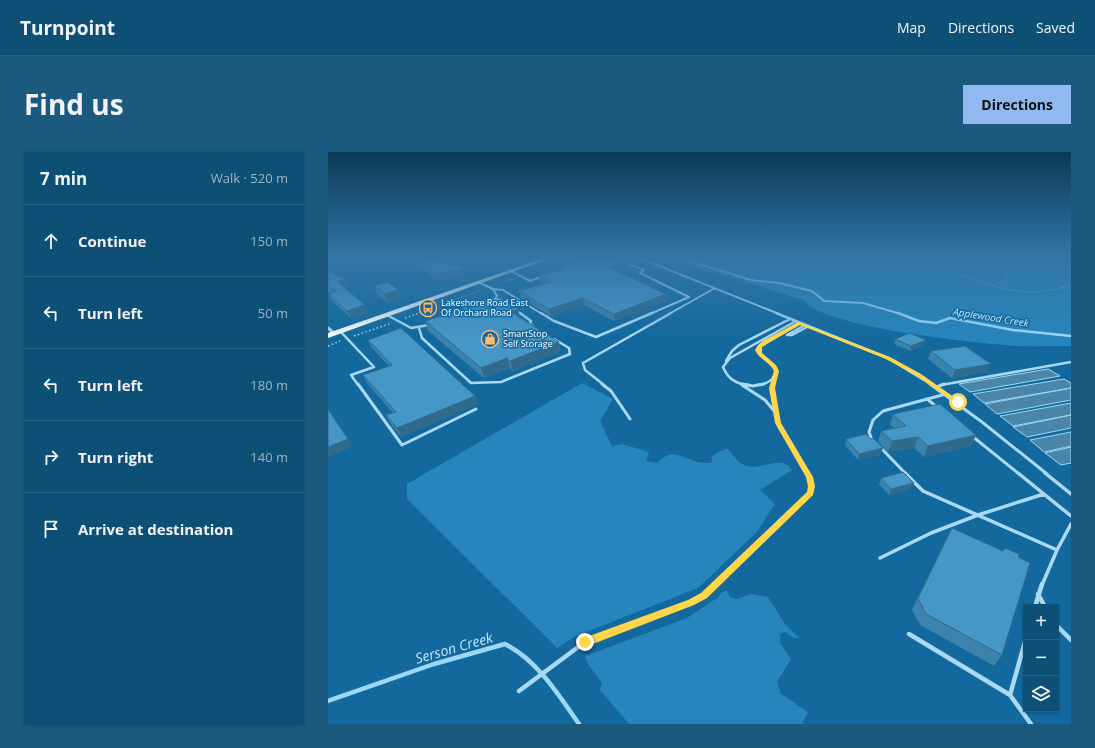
<!DOCTYPE html>
<meta charset="utf-8">
<style>
body{margin:0;font-family:"Open Sans",sans-serif;background:#1c597e;color:#f1f3f6}
.controls{position:absolute;right:12px;bottom:12px;display:grid;overflow:hidden;border-radius:0px;box-shadow:0 1px 3px #0004}
.controls button{width:36px;height:36px;display:grid;place-items:center;padding:0;border:0;border-bottom:1px solid #2e6688;background:#0e4f76;color:#f1f3f6;font:20px sans-serif}
.stop{position:absolute;width:12px;height:12px;margin:-9px;border:3px solid #ffd54a;border-radius:50%;background:#fff}
.stop.end{background:#ffd54a;border-color:#fff;box-shadow:0 1px 4px #0008}
.list{margin:0;padding:0;list-style:none}
h2{display:flex;justify-content:space-between;align-items:center;height:52px;margin:0;padding:0 16px;font-size:17px}
h2 small{font-size:13px;font-weight:400;color:#9bb5c5}
.list li{display:grid;grid-template-columns:26px 1fr auto;gap:12px;align-items:center;box-sizing:border-box;height:72px;padding:0 16px;border-top:1px solid #2e6688}
.list b{display:block;font-size:15px;white-space:nowrap}
.list em{font-size:13px;font-style:normal;color:#9bb5c5}
.icon{flex:none;width:22px;height:22px;fill:none;stroke:currentColor;stroke-width:2;stroke-linecap:round;stroke-linejoin:round}
.map{position:relative;flex:none;width:743px;height:572px;overflow:hidden;border-radius:0px}
header{display:flex;align-items:center;gap:24px;box-sizing:border-box;height:56px;padding:0 20px;background:#0e4f76;border-bottom:1px solid #2e6688}
header strong{font-size:19px}
nav{display:flex;gap:22px;margin-inline-start:auto;font-size:14px}
.intro{display:flex;align-items:center;justify-content:space-between;box-sizing:border-box;height:96px;padding:0 24px}
h1{margin:0;font-size:28px}
.button{padding:10px 18px;border-radius:0px;background:#90b9f0;color:#111;font-size:14px;font-weight:700}
main{display:flex;gap:24px;padding:0 24px}
aside{flex:1;background:#0e4f76;border-radius:0px;box-shadow:0 1px 3px #0004}
.map>svg:first-child{display:block}
</style>
<header>
<strong>Turnpoint</strong>
<nav><a>Map</a><a>Directions</a><a>Saved</a></nav>
</header>
<div class="intro"><h1>Find us</h1><a class="button">Directions</a></div>
<main>
<aside>
<h2>7 min<small>Walk · 520 m</small></h2>
<ul class="list">
<li><svg class="icon" aria-label="ahead" viewBox="0 0 24 24"><path d="M12 20V5M6 11l6-6 6 6"/></svg><div><b>Continue</b></div><em>150 m</em></li>
<li><svg class="icon" aria-label="left" viewBox="0 0 24 24"><path d="M17 20v-9H6M10 6l-5 5 5 5"/></svg><div><b>Turn left</b></div><em>50 m</em></li>
<li><svg class="icon" aria-label="left" viewBox="0 0 24 24"><path d="M17 20v-9H6M10 6l-5 5 5 5"/></svg><div><b>Turn left</b></div><em>180 m</em></li>
<li><svg class="icon" aria-label="right" viewBox="0 0 24 24"><path d="M7 20v-9h11M14 6l5 5-5 5"/></svg><div><b>Turn right</b></div><em>140 m</em></li>
<li><svg class="icon" aria-label="arrive" viewBox="0 0 24 24"><path d="M6 21V4h12l-3 4 3 4H6"/></svg><div><b>Arrive at destination</b></div></li>
</ul>
</aside>
<div class="map">
<svg width="743" height="572" viewBox="0 0 743 572">
<rect width="100%" height="100%" fill="#13699e"/>
<path fill="#2685bc" d="M334 105H743V194C725 194 706 195 688 194 649 191 496 176 475 148Z
M254 231 285 247 272 269 284 294 294 292 321 300 318 309 329 311C345 296 349 304 367 309 371 311 377 311 383 311L385 303 399 296C403 301 409 309 414 312 431 322 452 300 464 318L432 338 447 352 429 380 370 436 246 485 229 496 79 347V332Z
M399 439 402 445 408 447 423 442 440 445 457 472 471 486H466L457 480 452 482V491L463 507 449 530 453 542 480 560 474 572H301L272 538 274 531 260 512 257 504 359 466 389 446 394 440Z"/>
<path fill="#4b85a9" stroke="#9cd7f7" d="M720 217 732 224 642 240 631 232Z
M736 227 743 231V236L656 251 645 242Z
M743 236V248L669 262 657 252Z
M743 251V263L685 274 672 264Z
M743 263V276L699 285 685 275Z
M743 280V294L716 300 702 288Z
M743 295V311L733 313 717 301Z"/>
<g fill="none" stroke-linecap="round" stroke-linejoin="round">
<path stroke="#9cd7f7" stroke-width="2" d="M353 105 360 109 423 128 451 131 484 139 496 149 535 151 573 162"/>
<path stroke="#9cd7f7" stroke-width="2.5" d="M570 161 591 169 608 171 622 166 685 178 743 184"/>
<path stroke="#9cd7f7" stroke-width="4.5" d="M0 549 106 512 177 492C210 509 230 542 251 572"/>
<path stroke="#aad9f4" stroke-width="1" stroke-dasharray="1 2" stroke-linecap="butt" d="M381 105 419 116 445 118 473 108 503 105
M588 105C622 117 671 142 706 140 718 139 731 136 743 134
M664 105 670 112V115L679 123 677 128 667 134
M132 111 144 105
M227 111 245 105
M173 131 185 127
M88 162 153 138"/>
<path stroke="#aad9f4" stroke-width="1.5" stroke-dasharray="1.5 2.5" stroke-linecap="butt" d="M77 166 91 161
M26 184 61 172
M0 194 12 189"/>
<path stroke="#aad9f4" stroke-width="2" d="M309 105 451 162
M298 111 316 118 312 121 361 145 322 162
M183 119 202 129 215 124
M150 130 165 137 169 144 166 148
M165 137 175 138 214 162
M167 147 173 148 179 153
M189 159 193 162
M341 162 387 136"/>
<path stroke="#aad9f4" stroke-width="2.5" d="M192 161 203 169 202 172 205 174
M213 161 226 169 268 185 324 161
M448 161 560 206 604 233
M59 163 83 176 101 173
M477 173 459 183H464L481 174
M91 176 94 186 143 231 173 230 242 202 241 196 226 187
M12 179 46 215 23 223 30 233
M398 209 404 199 411 193 462 167
M276 233 257 218 255 211 343 161
M421 233C408 232 400 227 395 215L402 206 468 169
M429 233C440 232 447 228 448 216L431 202 430 196 472 171
M445 233 446 227
M613 233 743 210"/>
<path stroke="#aad9f4" stroke-width="3" d="M30 232 74 293 148 257
M274 232 283 239 302 267
M414 232 425 234 436 232
M602 232 654 270 719 322
M414 233 437 248 447 260 445 232
M609 235 616 232
M599 247 609 255
M447 260 451 275 480 322
M644 284 691 322
M544 288 541 280 545 268 555 259 618 242
M553 296 578 322"/>
<path stroke="#aad9f4" stroke-width="3.5" d="M577 321 595 339 729 398 743 372
M690 321 743 364
M717 321 743 342
M552 406 603 381 650 363 716 342
M387 433 480 345 483 337 480 321
M714 433 729 398"/>
<path stroke="#aad9f4" stroke-width="4.5" d="M710 442 717 455
M707 455 714 432
M728 473 743 488
M581 482 682 543 698 486
M191 539 257 490 363 450 376 444 388 432
M682 543 703 572"/>
<path stroke="#aad9f4" stroke-width="3" d="M0 176 6 181"/>
<path fill="#f7fcff" fill-rule="evenodd" d="M219 105H226L0 186V181Z"/>
</g>
<path fill="#3b82ac" d="M85 108 119 112 136 116 137 123 112 128 88 114Z
M233 114 302 115 288 119 338 142 339 149 286 169 256 153 223 164 193 146 191 139 216 132 213 130 211 124 234 117Z
M0 119 21 135 17 136 41 161 23 166 4 149 1 142 2 141 0 140Z
M46 134 74 147 60 151 49 142Z
M133 155 192 165 231 190 232 200 185 219 182 216 156 226 100 179 97 169 134 158Z
M567 187 596 193 582 199 566 192Z
M40 188 147 244 150 252 73 285 62 271 58 263 65 261 39 231 35 223 61 214 43 195Z
M603 199 660 220 624 226 600 207Z
M565 262 648 283 643 294 596 305 586 296 560 300 550 290 553 279 566 276 562 273Z
M518 287 553 302 530 308 517 293Z
M553 326 583 337 561 343 551 332Z
M624 376 675 399 677 396 690 405 674 503 666 514 592 473 584 458Z"/>
<path fill="#306a8c" d="M301 109 302 115 281 122 280 115Z
M136 116 137 123 112 128 110 122Z
M18 128 21 135 13 137 10 130Z
M71 138 74 147 60 151 57 142Z
M338 142 339 149 286 169V162Z
M255 146 256 153 223 164 221 157Z
M37 153 41 161 23 166 19 159Z
M190 157 192 166 183 160Z
M598 188 596 193 582 199 583 194Z
M231 190 232 200 185 219 182 209Z
M179 206 182 216 156 226 153 216Z
M663 212 660 220 624 226 627 218Z
M147 244 150 252 73 285 69 276Z
M648 283 643 294 596 305 600 294Z
M590 285 586 296 560 300 564 289Z
M20 287 24 295 0 305V295Z
M555 296 553 302 530 308 531 302Z
M586 331 583 337 561 343 563 337Z"/>
<path fill="#4597c8" stroke="#306a8c" d="M97 105H106L119 112 125 111 136 116 110 122 85 108Z
M258 105H292L301 109 280 115 338 142 286 162 255 146 221 157 191 139 223 130 211 124 237 116 233 114Z
M0 119 18 128 10 130 37 153 19 159 1 142 9 139 0 135Z
M60 130 71 138 57 142 46 134Z
M163 146 173 153 180 151 190 157 183 160 231 190 182 209 179 206 153 216 97 169 136 157 133 155Z
M73 176 147 244 69 276 58 263 68 260 35 223 64 213 40 188Z
M582 181 598 188 583 194 567 187Z
M637 194 663 212 627 218 603 199Z
M612 252 648 283 600 294 590 285 564 289 553 279 578 274 565 262Z
M0 257 20 287 0 295Z
M538 282 543 287 545 286 555 296 531 302 518 287Z
M575 320 586 331 563 337 553 326Z
M624 376 675 399 677 396 691 402 690 405 702 411 674 503 598 462 590 446Z"/>
<linearGradient id="sky" x2="0" y2="1"><stop stop-color="#0a3a57"/><stop offset="0.57" stop-color="#3376a6"/><stop offset="1" stop-color="#3376a6" stop-opacity="0"/></linearGradient>
<rect width="743" height="185" fill="url(#sky)"/>
<path fill="#ffd54a" d="M470 170 562 205 593 222 633 250 628 251 589 224 558 207 472 173 438 192 434 195V201L448 213 451 219 447 236 453 271 485 325 487 334 485 343 379 446 366 453 257 495 253 494 252 490 253 487 360 448 373 441 479 340 480 334 478 325 447 271 441 236 446 219C442 210 431 207 427 198L430 193 435 189Z"/>
<defs>
<g id="bus-ring" transform="scale(0.9)"><circle r="9.5" fill="#13699e" stroke="#ffba6d" stroke-width="1.5"/><path d="M-5-6H5V4H4V6H2V4H-2V6H-4V4H-5ZM-3.5-4V0h7V-4ZM-3.5 1.2v1.5H-2V1.2ZM2 1.2v1.5H3.5V1.2Z" fill="#ffba6d"/></g>
<g id="shop-ring" transform="scale(0.9)"><circle r="9.5" fill="#13699e" stroke="#ffba6d" stroke-width="1.5"/><path d="M-5-2.5h2.3a2.7 3.5 0 0 1 5.4 0H5L5.5 6h-11ZM-1.5-2.5h3a1.5 2.3 0 0 0-3 0Z" fill="#ffba6d"/></g>
</defs>
<g fill-rule="evenodd">
<use href="#bus-ring" x="100" y="156"/>
<use href="#shop-ring" x="162" y="187"/>
</g>
<g text-anchor="middle" stroke-width="3" stroke-linejoin="round" paint-order="stroke">
<g font-size="9" fill="#fff" stroke="#13699e" text-anchor="start">
<text x="113" y="154">Lakeshore Road East<tspan x="113" dy="10">Of Orchard Road</tspan></text>
<text x="175" y="185">SmartStop<tspan x="175" dy="10">Self Storage</tspan></text>
</g>
<g font-size="10" font-style="italic" fill="#c2e6fb" stroke="#13699e">
<text transform="translate(663 165) rotate(9)" y="4">Applewood Creek</text>
</g>
<g font-size="14" font-style="italic" fill="#c2e6fb" stroke="#13699e">
<text transform="translate(126 496) rotate(-16)" y="5">Serson Creek</text>
</g>
</g>
</svg>
<div class="controls">
<button>+</button>
<button>−</button>
<button><svg class="icon" aria-label="layers" viewBox="0 0 24 24"><path d="M12 4l9 5-9 5-9-5zM3 14l9 5 9-5"/></svg></button>
</div>
<div class="stop" style="left:630px;top:250px"></div>
<div class="stop end" style="left:257px;top:490px"></div>
</div>
</main>
